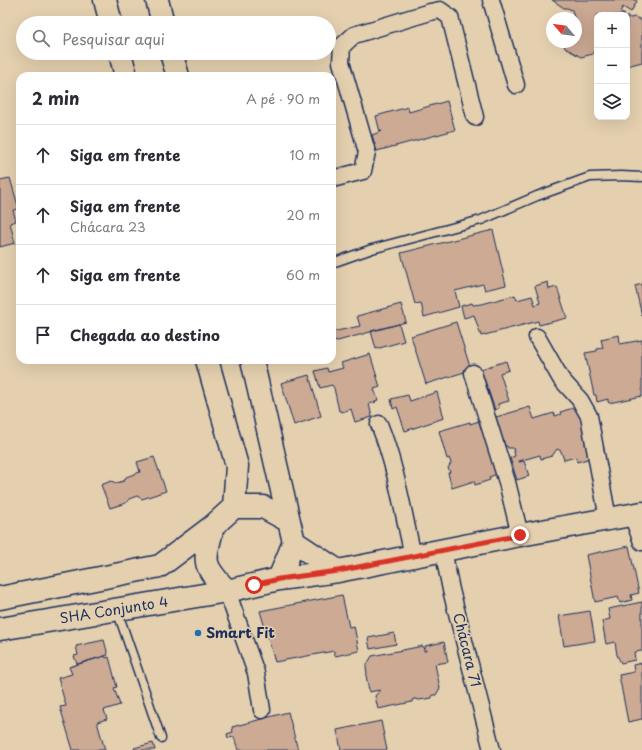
<!DOCTYPE html>
<html lang="pt">
<meta charset="utf-8">
<style>
body{margin:0;font-family:"Playpen Sans",sans-serif;background:#f2f2f3;color:#2b2b33}
.controls{position:absolute;right:12px;top:12px;display:grid;overflow:hidden;border-radius:8px;box-shadow:0 4px 16px #0002}
.controls button{width:36px;height:36px;display:grid;place-items:center;padding:0;border:0;border-bottom:1px solid #e1e1e2;background:#fff;color:#2b2b33;font:20px sans-serif}
.compass{position:absolute;left:546px;top:12px;width:36px;height:36px;border-radius:50%;background:#fff;box-shadow:0 4px 16px #0002;rotate:299deg}
.stop{position:absolute;width:12px;height:12px;margin:-9px;border:3px solid #d93025;border-radius:50%;background:#fff}
.stop.end{background:#d93025;border-color:#fff;box-shadow:0 1px 4px #0008}
.list{margin:0;padding:0;list-style:none}
h2{display:flex;justify-content:space-between;align-items:center;height:52px;margin:0;padding:0 16px;font-size:17px}
h2 small{font-size:13px;font-weight:400;color:#7c7c81}
.list li{display:grid;grid-template-columns:26px 1fr auto;gap:12px;align-items:center;box-sizing:border-box;height:60px;padding:0 16px;border-top:1px solid #e1e1e2}
.list b{display:block;font-size:15px;white-space:nowrap}
.list p{margin:0;font-size:13px;white-space:nowrap;color:#7c7c81}
.list em{font-size:13px;font-style:normal;color:#7c7c81}
.icon{flex:none;width:22px;height:22px;fill:none;stroke:currentColor;stroke-width:2;stroke-linecap:round;stroke-linejoin:round}
.map{position:relative;flex:none;width:642px;height:750px;overflow:hidden}
.search{position:absolute;background:#fff;box-shadow:0 4px 16px #0002;left:16px;top:16px;width:320px;height:44px;display:flex;align-items:center;gap:10px;box-sizing:border-box;padding:0 14px;border-radius:22px;color:#7c7c81;font-size:15px}
.panel{position:absolute;background:#fff;box-shadow:0 4px 16px #0002;left:16px;top:72px;width:320px;height:292px;border-radius:12px}
.map>svg:first-child{display:block}
</style>
<div class="map">
<svg width="642" height="750" viewBox="0 0 642 750">
<rect width="100%" height="100%" fill="#e4d0af"/>
<filter id="ink" filterUnits="userSpaceOnUse"><feTurbulence type="fractalNoise" baseFrequency=".025" numOctaves="2"/><feDisplacementMap in="SourceGraphic" scale="8" xChannelSelector="R" yChannelSelector="G"/><feConvolveMatrix kernelMatrix="1 2 1 2 8 2 1 2 1" color-interpolation-filters="sRGB"/></filter>
<g filter="url(#ink)">
<path fill="#ccaa94" stroke="#1b2f5e" d="M552 0H636L637 1 631 12 623 7 620 12 625 15H597V46L593 54 581 57 565 48 563 42H576V18H574L572 10 567 8H564Z
M627 16 630 18 635 17 641 20 642 23V62L627 66Z
M447 101 455 130 377 151 372 135 382 131 380 132 376 116 408 107 409 112Z
M10 178 19 209 13 210 16 221 10 223 15 243 0 247V180Z
M493 230 506 285 485 290 483 284 455 291 459 307 424 317 421 303 415 304 401 253Z
M548 282 549 289 557 287 567 318 539 325 538 321 481 336 474 315 464 318 461 306 472 303 473 305 482 304 515 295 517 300 532 296 535 305 540 303 535 286Z
M642 284V316L635 286Z
M401 304 406 322 334 342 332 332 360 326 357 316Z
M456 322 471 370 426 384 411 336Z
M399 324 404 341 376 349 371 331Z
M619 335 620 344 642 340V396L609 403 608 402V399L597 402 596 395H594L585 353 597 351V349L603 348 601 339Z
M370 354 380 387 374 389 378 400 375 401 376 402 369 404 372 417 355 422 351 409 342 412 341 411H339L334 388 332 385 320 388 315 371 327 368 328 372 343 368 341 363Z
M506 361 509 370 500 373 509 401 498 404 499 408 495 410 481 369Z
M309 375 321 416 294 425 281 383Z
M437 392 444 418 405 431 397 407 393 409 391 399 408 395 410 401Z
M583 405 594 457 577 462 576 457 564 460 561 451 557 449 552 456 541 459 540 455 519 461V462L524 461 529 476 517 480 510 458 515 456 513 448H508L507 446H505L496 417 530 407 534 419 554 413 555 416 561 414 560 412Z
M482 420 500 473 489 477 490 480 475 485 474 481 452 488 448 473 450 472 448 468 451 463 449 458 447 459 439 431 470 422V424Z
M154 457 166 491 142 499 137 496 129 499 126 503 110 508 101 485 111 481 116 483 124 481 126 477 140 472 137 462Z
M629 546 639 593 631 595 632 600 620 603 618 597 595 602 586 555Z
M342 595 349 627 354 626 359 651 335 656 334 651 275 662 260 611Z
M642 602V651L634 652 635 660 621 663 617 655 615 642 606 644 602 621 610 619 608 609Z
M590 611 595 641 564 646 559 616Z
M394 633 396 644 370 649 368 638Z
M104 640 108 655 77 664 74 656 78 655 76 646Z
M444 642 448 662 435 664 440 688 436 695H432V698L419 700 416 699H413L412 702 378 709 375 696 380 690 369 692 366 675 367 674 366 666 372 656 423 646 424 651H426L425 646Z
M105 656 106 658 109 657 117 687 114 688 120 705 104 710 107 719 97 722 105 750H73L60 707 66 706 58 678 72 674 69 667Z
M642 663V719L628 722 619 675 634 672 633 665Z
M288 712 298 750H238L234 737 228 738 227 734 233 732 232 727Z
M381 721 387 750H341L337 730Z
M153 743 155 750H135L134 748Z"/>
<g fill="none" stroke-linecap="round" stroke-linejoin="round">
<g stroke="#1b2f5e" stroke-width="11">
<path id="lane" d="M332 263 372 249 481 220 537 196 590 177 621 176 642 177
M117 610 161 738"/>
</g>
<g stroke="#1b2f5e" stroke-width="19">
<path id="street" d="M491 0 516 85
M332 179 363 171 367 152 341 62 342 46 354 35 430 12 440 10 450 17 475 117
M537 337 561 379 580 400 589 416 608 519
M473 373 507 482 520 535
M379 424C396 466 403 512 413 556
M632 515 642 542
M443 550 451 590 492 750
M227 591 256 673 262 710"/>
</g>
<g stroke="#1b2f5e" stroke-width="25">
<path id="secondary" d="M105 0 111 23
M157 0 163 23
M120 53 126 76
M171 53 178 76
M207 360 237 466 234 507
M252 360 289 521
M294 542 338 571
M279 579 338 571 520 535 642 513
M0 598 160 566 213 526 234 507H263L289 521 294 542 279 579 227 591C201 563 204 563 213 526
M0 629 227 591"/>
</g>
<use href="#lane" stroke="#e4d0af" stroke-width="8"/>
<use href="#street" stroke="#e4d0af" stroke-width="16"/>
<use href="#secondary" stroke="#e4d0af" stroke-width="22"/>
</g>
</g>
<g fill="none" stroke-linecap="round" stroke-linejoin="round" filter="url(#ink)">
<path stroke="#d93025" stroke-width="5" d="M254 585 279 579 338 571 520 535"/>
</g>
<circle fill="#1f6fb2" stroke="#e4d0af" stroke-width="1.5" cx="198" cy="633" r="4"/>
<g text-anchor="middle" stroke-width="3" stroke-linejoin="round" paint-order="stroke">
<g font-size="14" fill="#1b2f5e" stroke="#e4d0af">
<text transform="translate(114 610) rotate(-9)" y="5">SHA Conjunto 4</text>
<text transform="translate(467 650) rotate(76)" y="5">Chácara 71</text>
</g>
<g font-size="14" font-weight="bold" fill="#1b2f5e" stroke="#e4d0af" text-anchor="start">
<text x="206" y="638">Smart Fit</text>
</g>
</g>
</svg>
<div class="controls">
<button>+</button>
<button>−</button>
<button><svg class="icon" aria-label="layers" viewBox="0 0 24 24"><path d="M12 4l9 5-9 5-9-5zM3 14l9 5 9-5"/></svg></button>
</div>
<svg class="compass" viewBox="-18 -18 36 36"><path d="M0-13l5 13h-10z" fill="#e53935"/><path d="M0 13l5-13h-10z" fill="#7c7c81"/></svg>
<div class="stop" style="left:254px;top:585px"></div>
<div class="stop end" style="left:520px;top:535px"></div>
<div class="search"><svg class="icon" aria-label="search" viewBox="0 0 24 24"><circle cx="10" cy="10" r="6"/><path d="M15 15l6 6"/></svg>Pesquisar aqui</div>
<section class="panel">
<h2>2 min<small>A pé · 90 m</small></h2>
<ul class="list">
<li><svg class="icon" aria-label="ahead" viewBox="0 0 24 24"><path d="M12 20V5M6 11l6-6 6 6"/></svg><div><b>Siga em frente</b></div><em>10 m</em></li>
<li><svg class="icon" aria-label="ahead" viewBox="0 0 24 24"><path d="M12 20V5M6 11l6-6 6 6"/></svg><div><b>Siga em frente</b><p>Chácara 23</p></div><em>20 m</em></li>
<li><svg class="icon" aria-label="ahead" viewBox="0 0 24 24"><path d="M12 20V5M6 11l6-6 6 6"/></svg><div><b>Siga em frente</b></div><em>60 m</em></li>
<li><svg class="icon" aria-label="arrive" viewBox="0 0 24 24"><path d="M6 21V4h12l-3 4 3 4H6"/></svg><div><b>Chegada ao destino</b></div></li>
</ul>
</section>
</div>
